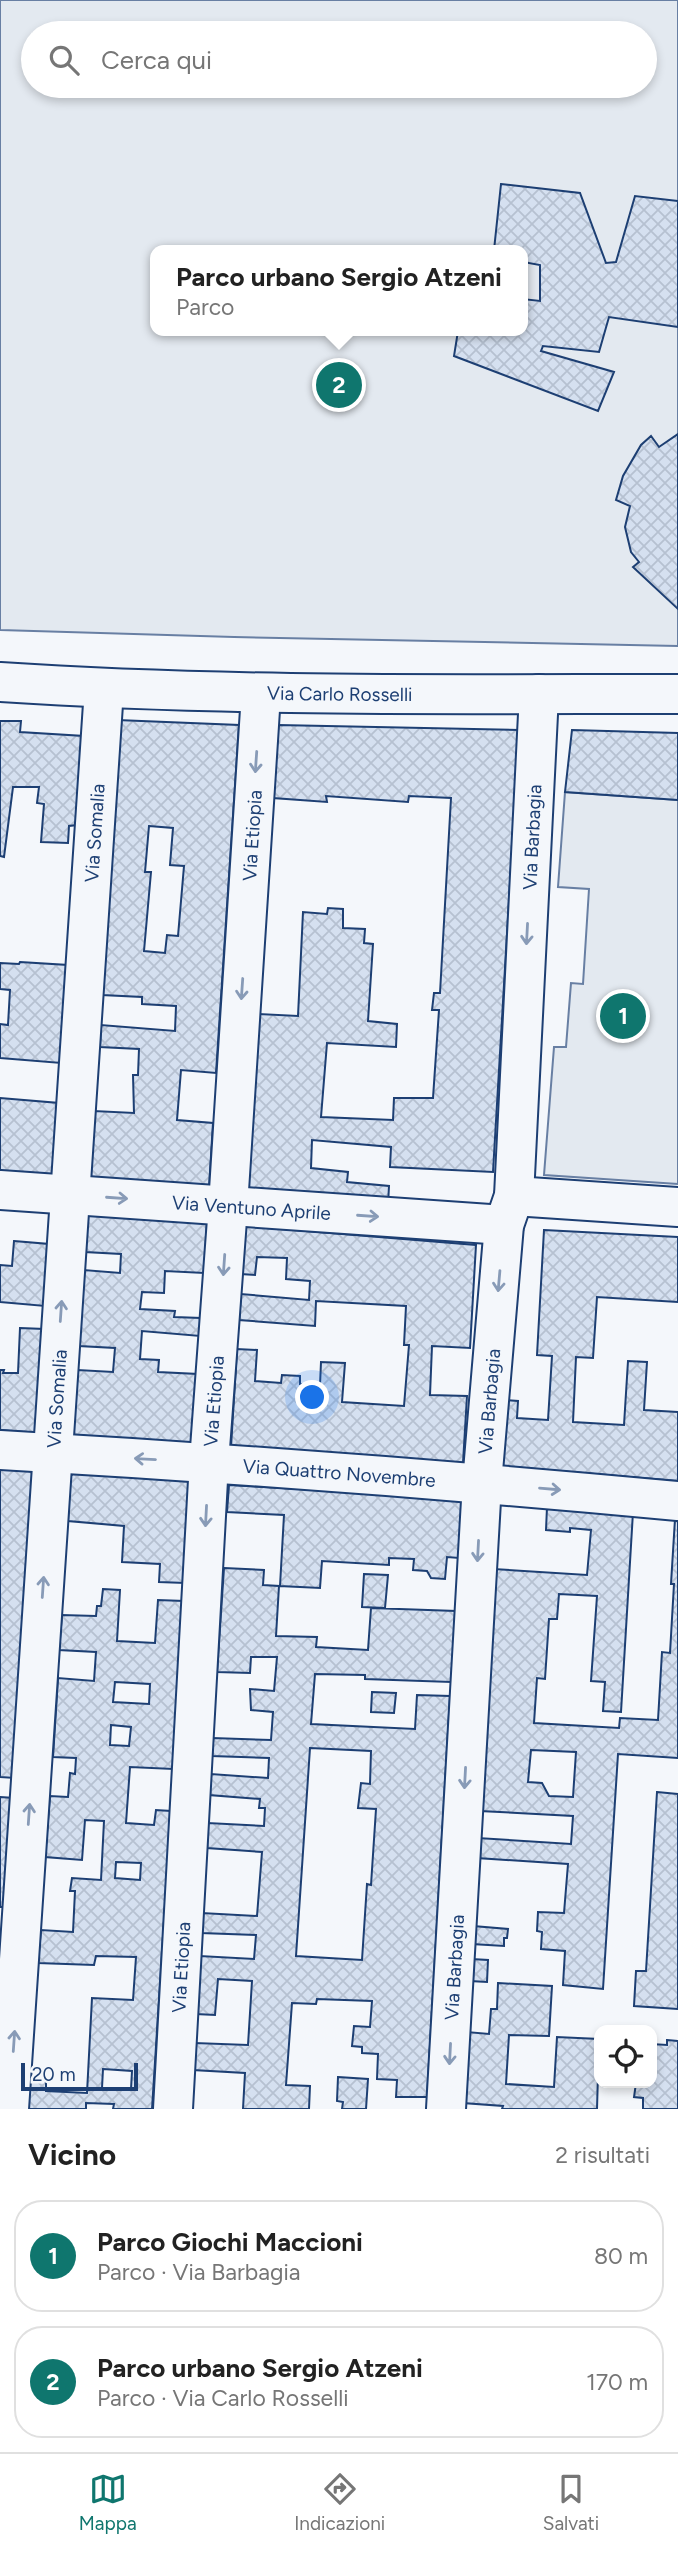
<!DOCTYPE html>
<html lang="it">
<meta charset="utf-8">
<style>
body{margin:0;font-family:Figtree,sans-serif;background:#f2f2f2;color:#222}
.controls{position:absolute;right:21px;bottom:21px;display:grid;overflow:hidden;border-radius:14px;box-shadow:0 4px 10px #0003}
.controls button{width:63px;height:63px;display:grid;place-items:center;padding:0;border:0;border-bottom:2px solid #e0e0e0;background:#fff;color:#222;font:35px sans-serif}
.scale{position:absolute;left:21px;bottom:18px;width:117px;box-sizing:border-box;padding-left:7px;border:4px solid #1d3f73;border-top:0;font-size:19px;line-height:24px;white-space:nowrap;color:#1d3f73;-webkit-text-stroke:5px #f4f7fb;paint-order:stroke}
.you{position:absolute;left:313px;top:1398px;width:24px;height:24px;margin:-18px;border:5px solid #fff;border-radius:50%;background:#1a73e8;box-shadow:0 0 0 10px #1a73e833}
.badge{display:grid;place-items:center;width:46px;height:46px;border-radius:50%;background:#0f766e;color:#fff;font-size:23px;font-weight:700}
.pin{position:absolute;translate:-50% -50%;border:4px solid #fff;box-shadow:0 2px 7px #0006}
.popup{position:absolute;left:150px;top:245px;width:378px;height:91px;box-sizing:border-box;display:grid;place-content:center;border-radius:14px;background:#fff;filter:drop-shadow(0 2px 5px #0005);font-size:23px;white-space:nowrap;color:#767676}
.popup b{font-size:26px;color:#222}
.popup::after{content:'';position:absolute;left:50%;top:100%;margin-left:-14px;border:14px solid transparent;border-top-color:#fff}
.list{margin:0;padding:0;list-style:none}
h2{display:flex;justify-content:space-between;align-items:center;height:91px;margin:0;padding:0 28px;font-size:30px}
h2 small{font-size:23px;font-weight:400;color:#767676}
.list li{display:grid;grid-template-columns:46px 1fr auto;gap:21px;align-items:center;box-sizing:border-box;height:112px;margin:0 14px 14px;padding:0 14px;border:2px solid #e0e0e0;border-radius:28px}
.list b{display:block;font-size:26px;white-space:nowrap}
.list p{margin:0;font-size:23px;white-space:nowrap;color:#767676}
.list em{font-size:23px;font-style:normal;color:#767676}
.icon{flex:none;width:38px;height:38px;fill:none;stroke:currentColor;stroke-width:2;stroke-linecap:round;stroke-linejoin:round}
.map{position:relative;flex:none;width:678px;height:2109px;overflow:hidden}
.search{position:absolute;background:#fff;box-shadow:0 4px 10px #0003;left:21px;right:21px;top:21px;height:77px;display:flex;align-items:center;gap:18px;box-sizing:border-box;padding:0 24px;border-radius:38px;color:#767676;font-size:26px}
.sheet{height:343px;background:#fff}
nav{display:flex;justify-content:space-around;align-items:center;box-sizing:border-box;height:98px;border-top:2px solid #e0e0e0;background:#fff;font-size:19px;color:#767676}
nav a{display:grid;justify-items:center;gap:4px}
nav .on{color:#0f766e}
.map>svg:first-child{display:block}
</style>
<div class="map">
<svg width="678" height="2109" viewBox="0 0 678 2109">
<defs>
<pattern id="building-cross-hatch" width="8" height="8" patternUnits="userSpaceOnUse" patternTransform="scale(1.75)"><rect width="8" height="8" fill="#d5e0f0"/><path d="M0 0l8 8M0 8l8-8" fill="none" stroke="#b6c1d1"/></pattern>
</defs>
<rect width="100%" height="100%" fill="#f4f7fb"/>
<path fill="#e3e9f0" stroke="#687fa3" stroke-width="2" fill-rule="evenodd" d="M0 0H678V646L234 637 0 630ZM33 33H645V86H33ZM155 250H523V331H155Z
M565 792 678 800V1184L544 1175 554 1047H566L571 983 583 984 589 889 558 887Z"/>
<path fill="url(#building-cross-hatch)" stroke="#1d3f73" stroke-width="2" fill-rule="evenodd" d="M501 184 580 193 606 263 616 262 635 196 678 201V327L609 317 599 352 543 346 541 351 614 372 598 411 454 356 458 331H523V299L540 301V265L523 262V250H494Z
M678 434V609L633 567 639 562 631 552 625 527 630 506 616 500 623 476 641 445 651 436 659 447Z
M117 720 239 725 216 1073 181 1070 177 1120 213 1123 209 1188 90 1180 94 1111 134 1113 133 1075H138L139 1049 100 1047 101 1025 175 1031 176 1006 142 1004V997L102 995ZM149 826 173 828 170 865 184 866 178 936 167 935 165 953 144 951 151 872H145Z
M0 721H21L20 732 84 736 77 825 69 826 68 843 41 842 44 804 37 803 39 787H13L4 857 0 856Z
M278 725 519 730 493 1172 390 1167 391 1147 312 1140 311 1168 348 1172 347 1182 389 1186 388 1205 246 1196 259 1014 298 1016 303 912 327 914 328 908 343 909V928L365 929 364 943 373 944 368 1021 397 1024 396 1047 327 1043 321 1117 393 1120 394 1098H433L439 1010H432L434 993H440L451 798 409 796 408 802 326 796 327 802 273 798Z
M572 730 678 733V800L565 792Z
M20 962 68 965 61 1063 0 1058V1024L8 1025 10 990 0 989V963L19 964Z
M0 1098 59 1103 54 1179 0 1173Z
M88 1214 207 1222 204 1273 165 1271 164 1293 142 1292 140 1309 175 1311 174 1317 201 1318 200 1336 142 1331 140 1359 159 1360 158 1372 198 1374 194 1443 73 1435 78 1370 113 1372 115 1348 79 1346 84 1270 120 1273 121 1254 85 1252Z
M245 1226 476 1245 470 1348 432 1346 430 1395 467 1396 463 1463 231 1447 237 1349 257 1350 255 1381 281 1383 282 1375 300 1376V1384L320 1385 321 1362 345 1363 342 1402 404 1406 409 1345H404L406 1306 316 1301 315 1326 239 1320 241 1294 309 1300 310 1281 286 1279 287 1258 257 1257 255 1275 241 1274Z
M544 1230 678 1237V1302L597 1297 593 1358 576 1357 573 1422 624 1425 628 1361 647 1362 644 1410 678 1412V1481L499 1466 503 1400 518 1401 517 1418 548 1420 552 1356 537 1355Z
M14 1241 49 1244 45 1306 0 1302V1265L12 1266Z
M20 1328 44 1329 38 1433 0 1430V1370H4L3 1373H18Z
M0 1466 32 1468 35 1472 15 1778 0 1777Z
M77 1472 192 1481 185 1583 159 1582 160 1564 122 1562 124 1526 68 1521 70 1476Z
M229 1485 463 1498 459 1558 447 1557 445 1579 431 1578 427 1571 413 1570 414 1559 389 1558V1565L322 1561 320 1588 280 1586 284 1515 227 1512Z
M547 1507 633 1512 621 1712 603 1711 605 1682 591 1681 597 1596 559 1594 557 1619H549L545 1679 537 1678 534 1723 619 1728 620 1718 658 1720 662 1652 670 1653 674 1584H671L675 1519H678V1758L618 1754 603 1989 563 1985 565 1951 541 1949 542 1932 537 1931 538 1912 564 1913 568 1864 477 1858 478 1838 571 1844 573 1816 480 1811 494 1569 587 1575 591 1530 570 1528V1532L546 1530ZM531 1750 576 1752 573 1797 549 1796 542 1783 528 1782Z
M224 1568 264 1570 263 1585 279 1586 276 1636 317 1637 316 1647 368 1650 371 1608 456 1611 451 1682 365 1679V1675L315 1674 311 1724 415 1729 417 1695 450 1696 427 2097H396L397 2080 377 2079 378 2054 362 2053V2047L352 2046 354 2026 370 2027 372 2001 317 1999 316 2004 292 2003 286 2085 310 2086 309 2109H243L245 2073 193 2070 195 2043 248 2045 252 1981 218 1979 215 2015 196 2014 200 1956 254 1959 256 1935 201 1933 202 1913 257 1916 262 1852 207 1848 208 1823 264 1826 265 1808H259L260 1799 209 1795 211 1774 268 1778 269 1758 212 1756 213 1738 271 1740 273 1712 251 1710 250 1689 274 1691 277 1657H251L250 1673 217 1672ZM310 1748 371 1751 370 1784 361 1783 358 1808 376 1809 371 1885 367 1884 362 1960 296 1956Z
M364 1574 388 1575 385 1608 362 1607Z
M103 1589 120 1590 117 1641 155 1643 158 1600 184 1601 173 1769 130 1767 126 1823 154 1825 156 1810 171 1811 152 2109H113L114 2104 86 2103V2109H28L30 2079 46 2080V2091L87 2093 92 1998 133 2000 136 1957 96 1956 94 1965 38 1963 41 1930 73 1932 75 1891H70L72 1878 101 1880 104 1821 85 1820 82 1860 45 1857 50 1796 68 1797 70 1773 75 1774 76 1758 53 1757 58 1678 94 1681 96 1652 59 1650 62 1615 96 1616 97 1606H101ZM115 1682 150 1684 149 1704 113 1702ZM111 1725 131 1727 129 1746 110 1745ZM116 1862 141 1863 140 1880 115 1878ZM103 2069 132 2071 131 2089 102 2088Z
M372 1692 396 1693 394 1713 371 1712Z
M657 1792 678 1794V2009L634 2006 636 1971H646Z
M0 1797 14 1798 7 1907H0Z
M473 1926 508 1929 507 1938H504V1946L472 1944Z
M471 1959 488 1960 487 1982 470 1981Z
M498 1983 552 1986 549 2036 509 2035 506 2084 554 2087 557 2037 599 2039 597 2109H502L503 2106 463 2103 467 2032 489 2034 491 2009H497Z
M667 2040 678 2041V2109H643V2098L634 2097 636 2083H652V2044L667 2045Z
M338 2077 368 2079 366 2109H342L343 2102 337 2101Z"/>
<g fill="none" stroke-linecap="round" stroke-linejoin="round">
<g stroke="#1d3f73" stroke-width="42">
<g id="minor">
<path id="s1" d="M0 682C226 697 452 694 678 694"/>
<path id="s2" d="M0 1190 504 1225"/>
<path d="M514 1196 678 1207"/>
<path id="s3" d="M0 1450C226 1463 452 1480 678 1501"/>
<path id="s4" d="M9 2109 104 689"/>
<path id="s5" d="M173 2109 209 1462 228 1206 261 694"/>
<path id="s6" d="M446 2109 482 1483 504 1225 514 1196 539 694"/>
</g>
</g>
<use href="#minor" stroke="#f4f7fb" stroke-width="38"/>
</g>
<defs><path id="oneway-shaft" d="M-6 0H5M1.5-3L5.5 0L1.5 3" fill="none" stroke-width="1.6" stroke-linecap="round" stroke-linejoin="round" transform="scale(1.75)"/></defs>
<g stroke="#889bb7">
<use href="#oneway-shaft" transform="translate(256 762) rotate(94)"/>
<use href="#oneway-shaft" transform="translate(527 934) rotate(93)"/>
<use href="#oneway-shaft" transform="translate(242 989) rotate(94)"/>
<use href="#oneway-shaft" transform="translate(117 1198) rotate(4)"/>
<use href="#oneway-shaft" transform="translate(368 1216) rotate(4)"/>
<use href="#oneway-shaft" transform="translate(224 1265) rotate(94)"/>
<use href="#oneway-shaft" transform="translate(499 1281) rotate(95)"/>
<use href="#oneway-shaft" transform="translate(61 1311) rotate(-86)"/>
<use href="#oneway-shaft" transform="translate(145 1459) rotate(-177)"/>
<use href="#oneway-shaft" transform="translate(550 1489) rotate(5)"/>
<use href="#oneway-shaft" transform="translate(206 1516) rotate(93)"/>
<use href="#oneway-shaft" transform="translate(478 1551) rotate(93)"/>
<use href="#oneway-shaft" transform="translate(43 1587) rotate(-86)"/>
<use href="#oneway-shaft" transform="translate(465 1778) rotate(93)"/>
<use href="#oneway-shaft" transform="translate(29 1814) rotate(-86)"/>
<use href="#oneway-shaft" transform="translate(14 2041) rotate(-86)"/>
<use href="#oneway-shaft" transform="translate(450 2054) rotate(93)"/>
</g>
<g text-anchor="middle" stroke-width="5" stroke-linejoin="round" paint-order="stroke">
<g font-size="19" fill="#1d3f73" stroke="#f4f7fb">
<text dy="7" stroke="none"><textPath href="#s1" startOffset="340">Via Carlo Rosselli</textPath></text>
<text dy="7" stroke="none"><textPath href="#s4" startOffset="1279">Via Somalia</textPath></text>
<text dy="7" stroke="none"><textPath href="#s5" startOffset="1276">Via Etiopia</textPath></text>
<text dy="7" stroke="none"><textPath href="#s6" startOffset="1276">Via Barbagia</textPath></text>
<text dy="7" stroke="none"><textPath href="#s2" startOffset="252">Via Ventuno Aprile</textPath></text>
<text dy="7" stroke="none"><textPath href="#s4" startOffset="712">Via Somalia</textPath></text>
<text dy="7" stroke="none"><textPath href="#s5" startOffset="709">Via Etiopia</textPath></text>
<text dy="7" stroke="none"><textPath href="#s6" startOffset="709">Via Barbagia</textPath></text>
<text dy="7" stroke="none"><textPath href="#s3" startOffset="340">Via Quattro Novembre</textPath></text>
<text dy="7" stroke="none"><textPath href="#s5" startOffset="142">Via Etiopia</textPath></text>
<text dy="7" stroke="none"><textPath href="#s6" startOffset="142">Via Barbagia</textPath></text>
</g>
</g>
</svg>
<div class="controls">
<button><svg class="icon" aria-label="locate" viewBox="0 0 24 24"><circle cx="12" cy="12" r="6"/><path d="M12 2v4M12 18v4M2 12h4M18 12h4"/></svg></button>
</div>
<div class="scale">20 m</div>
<div class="you"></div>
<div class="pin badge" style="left:623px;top:1016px">1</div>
<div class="pin badge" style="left:339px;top:385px">2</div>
<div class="popup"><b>Parco urbano Sergio Atzeni</b>Parco</div>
<div class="search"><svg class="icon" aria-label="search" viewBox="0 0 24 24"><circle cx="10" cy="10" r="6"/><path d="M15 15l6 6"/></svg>Cerca qui</div>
</div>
<section class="sheet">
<h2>Vicino<small>2 risultati</small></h2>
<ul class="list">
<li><span class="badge">1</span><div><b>Parco Giochi Maccioni</b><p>Parco · Via Barbagia</p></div><em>80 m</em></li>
<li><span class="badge">2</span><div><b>Parco urbano Sergio Atzeni</b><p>Parco · Via Carlo Rosselli</p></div><em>170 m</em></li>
</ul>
</section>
<nav>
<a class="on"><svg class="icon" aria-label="map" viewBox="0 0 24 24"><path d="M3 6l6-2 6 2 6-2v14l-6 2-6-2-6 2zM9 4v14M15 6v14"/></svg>Mappa</a>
<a><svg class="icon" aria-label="directions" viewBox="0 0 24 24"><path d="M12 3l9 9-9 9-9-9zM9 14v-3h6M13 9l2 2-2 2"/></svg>Indicazioni</a>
<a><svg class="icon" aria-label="saved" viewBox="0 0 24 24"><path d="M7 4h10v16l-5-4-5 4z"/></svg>Salvati</a>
</nav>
